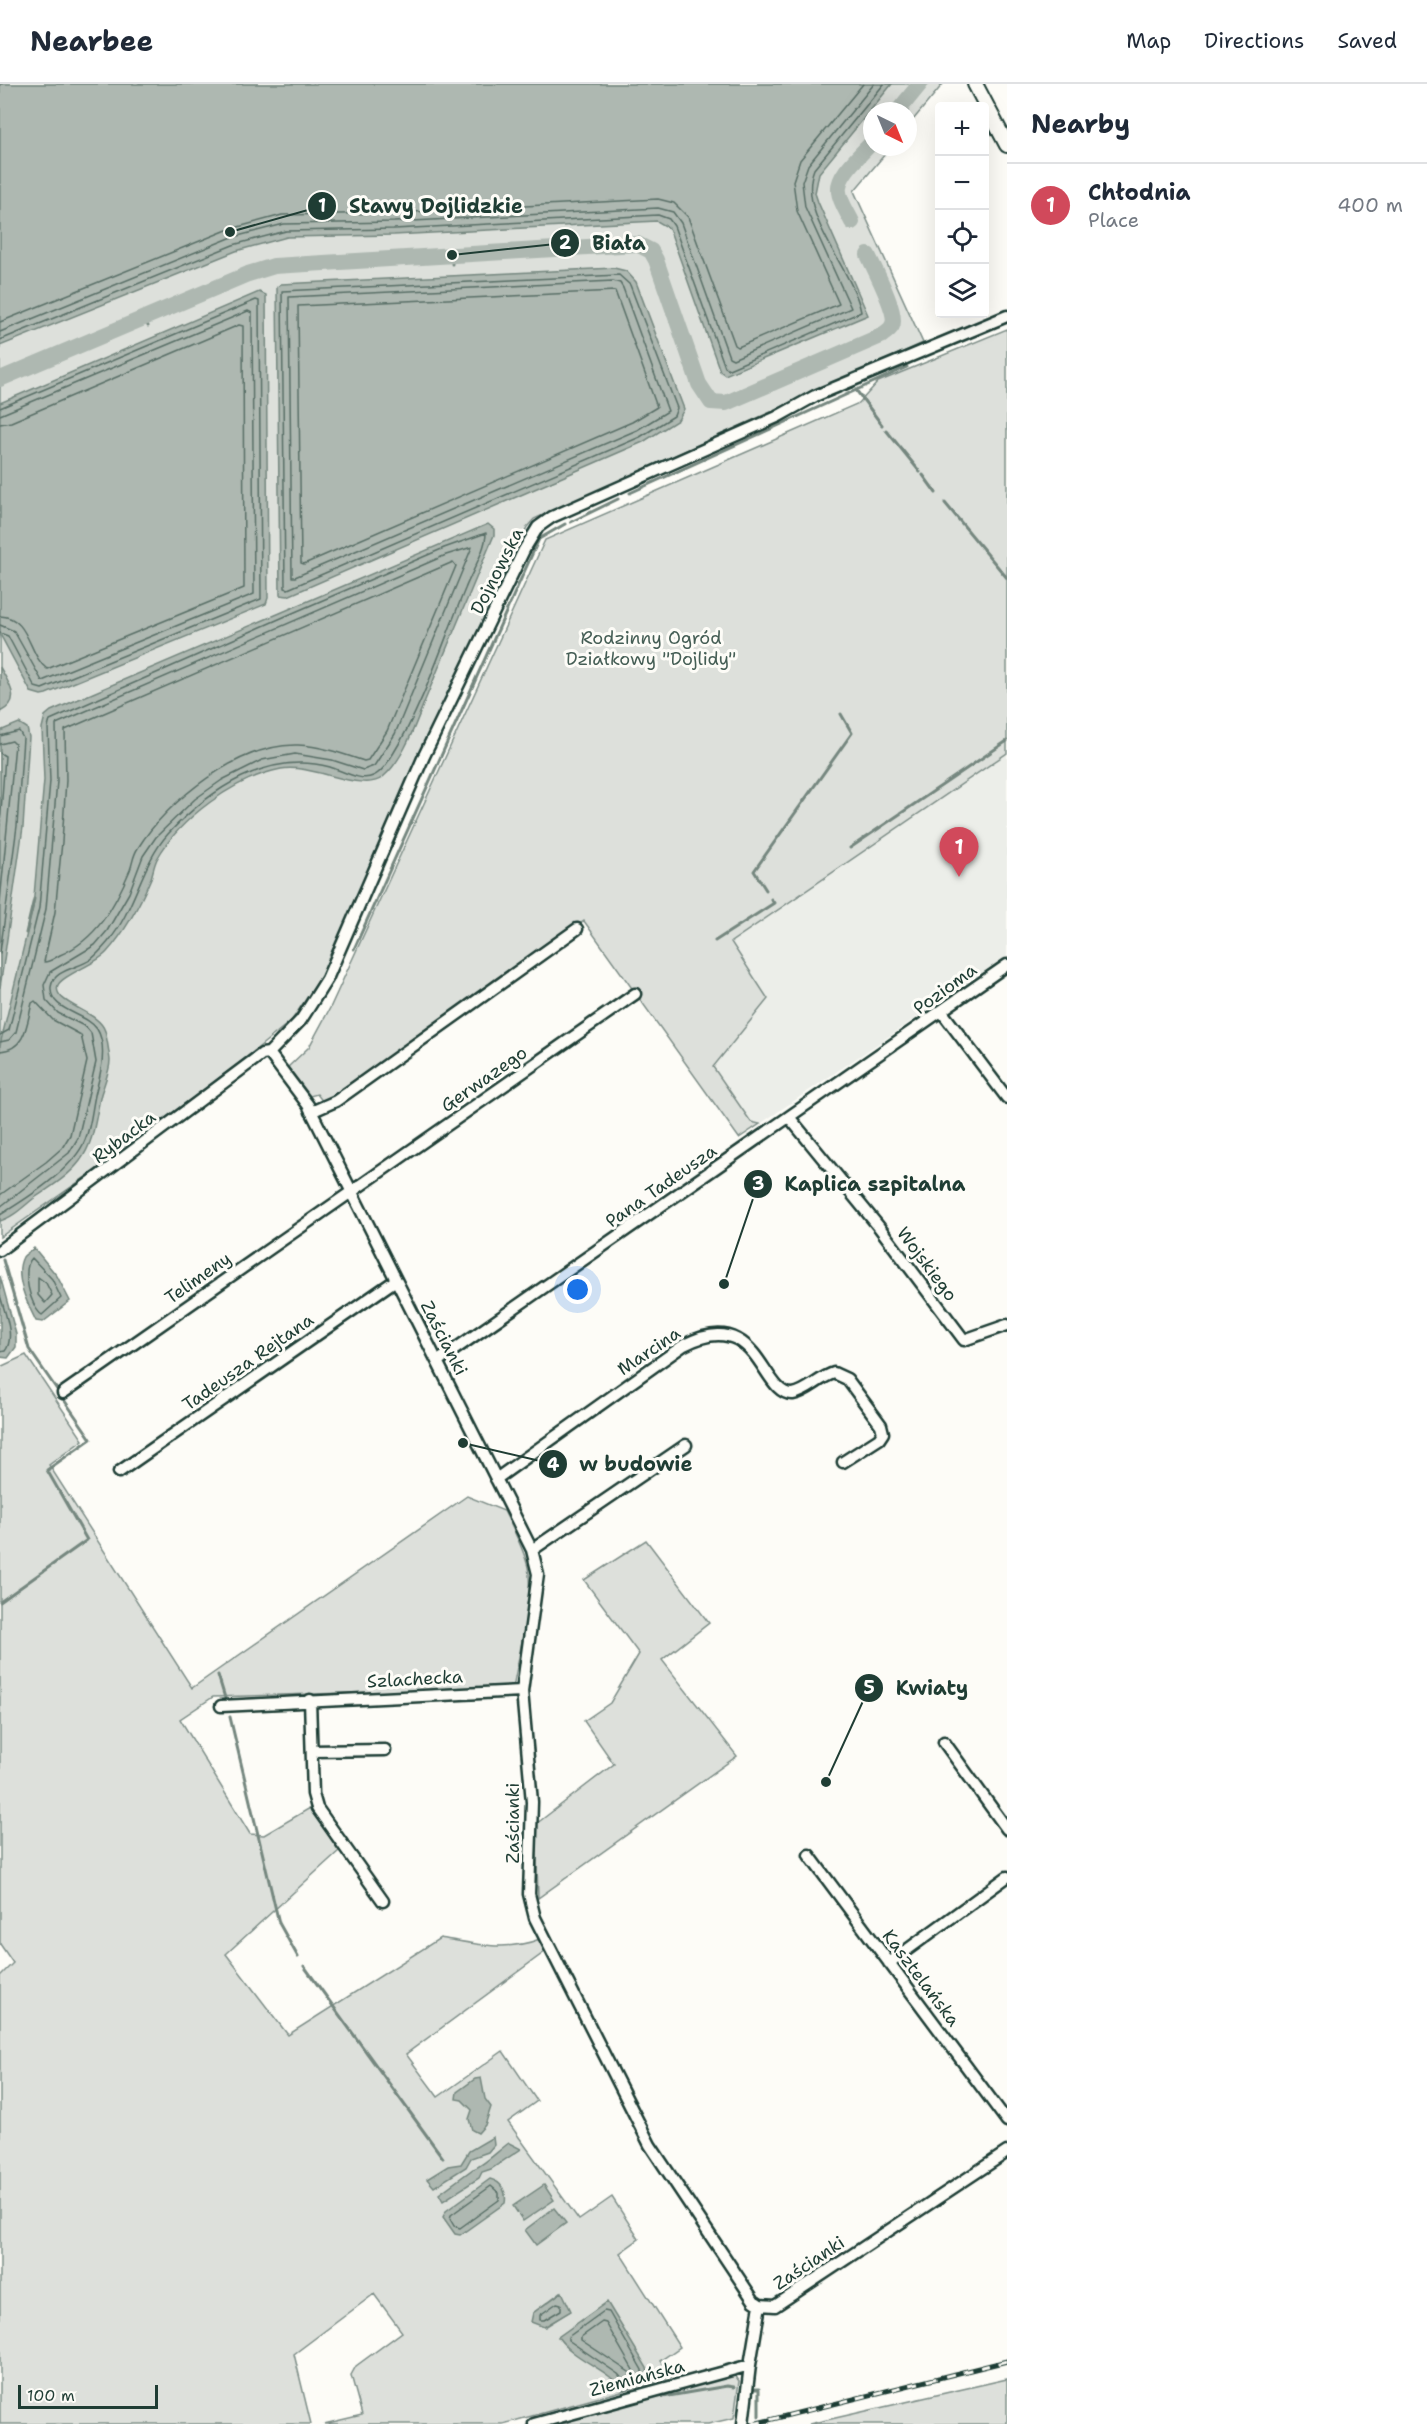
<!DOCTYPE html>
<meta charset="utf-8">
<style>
body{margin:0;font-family:"Shantell Sans",sans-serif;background:#f6f6f7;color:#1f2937}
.controls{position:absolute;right:18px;top:18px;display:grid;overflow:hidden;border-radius:6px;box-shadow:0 6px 24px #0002}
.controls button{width:54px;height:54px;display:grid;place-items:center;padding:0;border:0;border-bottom:2px solid #e0e1e3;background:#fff;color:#1f2937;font:30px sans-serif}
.compass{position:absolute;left:863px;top:18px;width:54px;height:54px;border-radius:50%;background:#fff;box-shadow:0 6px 24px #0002;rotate:137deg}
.scale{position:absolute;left:18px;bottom:15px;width:140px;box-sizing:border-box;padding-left:6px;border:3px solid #1f3d34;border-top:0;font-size:16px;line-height:21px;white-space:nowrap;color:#1f3d34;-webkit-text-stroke:4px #fdfcf7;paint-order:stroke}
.you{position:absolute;left:578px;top:1206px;width:21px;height:21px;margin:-15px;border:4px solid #fff;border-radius:50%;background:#1a73e8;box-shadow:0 0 0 9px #1a73e833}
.badge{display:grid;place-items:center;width:39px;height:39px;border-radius:50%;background:#d1495b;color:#fff;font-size:20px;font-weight:700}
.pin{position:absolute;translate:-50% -50px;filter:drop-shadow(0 2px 3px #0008)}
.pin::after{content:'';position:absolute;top:32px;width:21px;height:18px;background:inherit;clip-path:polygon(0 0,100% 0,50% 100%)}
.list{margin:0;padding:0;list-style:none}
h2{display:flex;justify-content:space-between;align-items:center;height:78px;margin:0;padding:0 24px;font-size:26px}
h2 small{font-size:20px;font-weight:400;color:#747a83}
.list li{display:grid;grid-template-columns:39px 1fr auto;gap:18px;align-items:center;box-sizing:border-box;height:84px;padding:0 24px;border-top:2px solid #e0e1e3}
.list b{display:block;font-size:22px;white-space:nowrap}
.list p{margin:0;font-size:20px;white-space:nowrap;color:#747a83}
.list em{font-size:20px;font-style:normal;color:#747a83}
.icon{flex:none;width:33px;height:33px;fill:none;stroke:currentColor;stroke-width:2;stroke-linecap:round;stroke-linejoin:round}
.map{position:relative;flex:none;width:1007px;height:2340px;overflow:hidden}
header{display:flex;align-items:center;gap:36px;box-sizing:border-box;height:84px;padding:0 30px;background:#fff;border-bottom:2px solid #e0e1e3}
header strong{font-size:28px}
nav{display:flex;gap:33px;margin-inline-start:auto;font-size:21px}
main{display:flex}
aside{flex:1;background:#fff}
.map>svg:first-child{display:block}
</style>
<header>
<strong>Nearbee</strong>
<nav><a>Map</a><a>Directions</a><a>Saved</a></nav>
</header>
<main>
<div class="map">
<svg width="1007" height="2340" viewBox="0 0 1007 2340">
<rect width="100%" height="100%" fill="#fdfcf7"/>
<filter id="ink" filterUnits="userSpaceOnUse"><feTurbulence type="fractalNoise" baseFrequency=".0167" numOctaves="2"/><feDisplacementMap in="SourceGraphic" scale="12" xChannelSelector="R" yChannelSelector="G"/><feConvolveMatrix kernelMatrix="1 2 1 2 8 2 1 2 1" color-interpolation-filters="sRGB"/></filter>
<g filter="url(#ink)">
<path fill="#eceee9" d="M1007 669V872L760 1040 751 1038 713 983 768 915 731 858Z"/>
<path fill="#dde0db" stroke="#7e8e88" stroke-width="1.5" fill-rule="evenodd" d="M0 0H943L908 42V27H872V63H891L854 107 923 259 534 435 527 443 514 470 322 891 292 936 253 968 128 1063 0 1153Z
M1007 245V669L731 858 768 915 713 983 751 1038 760 1040 739 1054 584 837 323 1018 317 1010 310 1012 288 983 309 963 330 924 545 456 859 319 878 298Z
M26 1271 83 1356 49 1381 192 1604 467 1412 504 1427C513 1445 523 1463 528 1483 534 1511 518 1574 513 1604L213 1613 180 1635 250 1750 264 1751 310 1724 339 1767 226 1870 288 1951 440 1854C475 1860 506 1868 540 1855L546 1867 406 1970 438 2013 503 1967 537 2017 508 2038 579 2136 612 2113 639 2155 620 2169 680 2263 660 2277 672 2293 503 2340H324L362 2331 351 2291 356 2282 402 2248 374 2210 294 2270 311 2340H0V1892L13 1879 0 1860V1283ZM561 2208 570 2227 545 2243 533 2229Z
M646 1456 709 1539 662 1576 737 1672 538 1814 536 1740 614 1680 584 1637 610 1619 639 1570 584 1496Z
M735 2291 739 2297 734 2334 708 2340H550Z
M1007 2295V2340H809Z"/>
<path fill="#aeb8b1" stroke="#75877f" stroke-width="1.5" d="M0 0H892L819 89 815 109 818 118 868 231 725 291 720 287 669 144 657 137 394 151 287 153 236 167 0 262Z
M614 184 626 187 636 198 684 325 678 336 643 358 288 512 280 511 277 203 281 200Z
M259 208 266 211 268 514 266 520 46 610 41 611 31 608 0 550V319Z
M488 440 494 445V451C471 505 449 560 426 614 415 640 405 674 383 693 363 710 312 679 281 685 235 694 180 734 157 775 154 781 153 788 151 794 140 820 126 847 107 868 97 880 62 891 58 901 51 920 99 926 105 947 107 955 109 968 110 976 110 987 104 1000 101 1010 95 1034 95 1057 80 1077 68 1093 49 1104 33 1115 23 1123 12 1134 0 1137V961L33 824 44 696 42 644 45 632 51 627Z
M0 583C9 600 23 617 0 628Z
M19 639 27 644 29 653 23 743 0 904V647Z
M34 1164 57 1192 70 1217 43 1238 36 1237C28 1221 13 1192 23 1173 25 1170 31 1167 34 1164Z
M0 1192 16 1250V1263L8 1274 0 1273Z
M481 1994 485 2015 491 2023 485 2041 478 2049 472 2046 469 2035 472 2026 462 2016 456 2015 457 2008 475 1995Z
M493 2053 494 2061 488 2068 471 2074 466 2083 434 2103 427 2095 448 2082 461 2080 469 2067Z
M509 2059 521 2065 491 2085 482 2088 479 2094 443 2117 439 2110 473 2085C482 2083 500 2065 509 2059Z
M490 2095C502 2098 507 2108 505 2119L460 2151 455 2150 443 2133 446 2127Z
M544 2101 554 2116 523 2137 513 2122Z
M554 2124 566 2139 536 2161 525 2146Z
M562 2208 571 2227 544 2243 531 2238 533 2229Z
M607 2218 647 2284 650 2299 624 2306C606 2284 574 2276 558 2253Z"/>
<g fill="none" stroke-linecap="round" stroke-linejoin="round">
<path stroke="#586e66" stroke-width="1.5" d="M619 191 630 201 677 324 674 332 640 353 288 505 285 504 282 207Z
M613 197 620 199 623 204 668 327 637 346 295 493H292L289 213Z
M615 207 657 323 632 338 304 480 301 479 298 222Z
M0 238 227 146 282 131 393 129 658 115 674 119 688 133 735 261 738 263 839 220 797 127 793 97 800 76 863 0
M0 248 230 154 284 140 394 138 658 124 673 128 681 139 729 273 733 275 851 224 805 123 802 98 808 81 874 0
M0 256 233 161 286 147 394 145 658 131 669 135 674 142 725 283 729 285 861 228C853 185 796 130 814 85L884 0
M0 324 256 216 259 217 261 515 42 605 35 603 8 552 0 549
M0 331 248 227 252 229 254 510 42 597 14 547 0 541
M0 340 11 338 239 241 243 242 244 504 47 585C28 571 30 533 0 532
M453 478 456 482 387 647 368 676 364 677C343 670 321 662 298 661 240 659 167 717 138 764 133 771 133 778 130 786 115 822 96 856 60 871 54 874 50 878 44 878L55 828 62 758 66 696 65 646Z
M0 652 19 647 23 654 17 742 0 869
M0 660 12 657 15 660 0 818
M0 669 5 672 0 742
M0 951 9 946 39 824 50 697 48 644 50 636 295 528 444 464 486 449C486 466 471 489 465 505 444 556 422 624 393 670 388 678 382 688 373 692 361 698 343 687 330 683 268 666 210 705 168 750 141 780 135 826 108 858 102 865 97 871 90 876 78 884 53 886 51 903 49 927 87 929 97 945 107 961 102 985 97 1003 92 1020 92 1040 85 1056 74 1085 26 1115 0 1131
M0 958 9 956 16 948 46 825 57 697 56 640 446 471 472 463 395 650 374 682 363 686 332 676 295 670 262 676 222 696 195 715 156 753 143 772 129 809 107 847 95 861 50 888 44 901 46 916 58 929 86 943 91 949 96 978 78 1054 69 1069 0 1123
M0 967C26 966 27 939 32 919L35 917 53 936 81 951 87 977 70 1051 62 1064 46 1078 0 1111
M32 1174 52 1195 61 1214 42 1231C30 1223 21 1185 32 1174Z
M38 1193 46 1199 52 1211 45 1219 38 1211Z
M0 1211C4 1227 16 1253 5 1267L0 1268
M491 2102 499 2109V2116L460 2144 454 2142 450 2135 451 2131Z
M557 2219 561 2220V2226L544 2236H540V2231Z
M604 2227 609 2228 642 2286V2295L626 2299 618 2290 568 2256V2253Z
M602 2238 606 2239 633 2286 632 2290 581 2256V2253Z"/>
<path stroke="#75877f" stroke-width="3" d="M452 171V180
M144 233 148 242
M835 272 837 275
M856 306 882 341
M886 346 920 388
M923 391 936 409
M630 409 907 283
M945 419 1007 494
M571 438 618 415
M850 764 1007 657
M766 806 754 787 852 649 841 630
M26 849 34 815
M715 857 774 819 771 815
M354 865 539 455 565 440
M0 1518 87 1456 47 1386 91 1355 29 1265 3 1176
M218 1591 225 1614
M230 1633 279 1839 298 1873
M304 1882 443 2074
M755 2305H759V2332
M657 2309 663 2313 727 2302 734 2303"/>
<path stroke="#aeb8b1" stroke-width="16" d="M898 27 920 0
M852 138C848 129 840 118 839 108 836 91 862 70 872 58
M0 295 248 190 274 182 637 160 651 167 656 176 699 300 711 318 726 319 881 252C885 249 890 246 892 242 899 231 874 184 868 171"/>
<g stroke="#1f3d34" stroke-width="15">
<path id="street" d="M942 928 1007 1014
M269 969 308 1021 532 1466 538 1490 522 1607 532 1718 529 1810 535 1834 650 2061 754 2217 760 2221 775 2222 1007 2068
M269 969 301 936 327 895 424 672 524 466 538 443 552 433 777 333 815 312 1007 232
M311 1028 336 1017 577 845
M789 1033 879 1143 964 1256 1007 1241
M0 1166 262 970 269 969
M438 1277 1007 881
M63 1309 635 910
M119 1388 396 1196
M496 1395 684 1261C760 1221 761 1312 793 1310 807 1308 820 1293 834 1289L847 1295 881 1341 883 1349 879 1355 843 1378
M532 1466 686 1361
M310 1616 313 1710 317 1724 383 1817
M221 1622 522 1607
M944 1658 1007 1745
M312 1667 385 1666
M809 1771 1007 2037
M889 1879 1007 1793
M534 2340 750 2281
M743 2340 750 2281 760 2221"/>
</g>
<g stroke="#1f3d34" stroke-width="18">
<path id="secondary" d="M975 0 1007 61"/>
</g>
<use href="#street" stroke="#fdfcf7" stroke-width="10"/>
<use href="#secondary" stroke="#fdfcf7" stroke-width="14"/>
<g stroke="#1f3d34" stroke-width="5">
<path id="rail" d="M753 2340 1007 2277"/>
</g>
<use href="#rail" stroke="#fdfcf7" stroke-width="3" stroke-dasharray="9" stroke-linecap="butt"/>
</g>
</g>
<g text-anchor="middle" stroke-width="6" stroke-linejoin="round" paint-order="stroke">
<g font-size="18" fill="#1f3d34" stroke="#fdfcf7">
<text transform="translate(497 487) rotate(-63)" y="6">Dojnowska</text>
<text transform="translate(945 905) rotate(-36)" y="6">Pozioma</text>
<text transform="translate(484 995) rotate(-35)" y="6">Gerwazego</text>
<text transform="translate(124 1053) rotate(-37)" y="6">Rybacka</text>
<text transform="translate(661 1102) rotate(-35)" y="6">Pana Tadeusza</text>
<text transform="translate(927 1180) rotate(53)" y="6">Wojskiego</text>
<text transform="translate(198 1194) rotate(-35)" y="6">Telimeny</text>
<text transform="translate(444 1254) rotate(63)" y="6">Zaścianki</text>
<text transform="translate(649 1267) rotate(-34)" y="6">Marcina</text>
<text transform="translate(248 1278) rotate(-35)" y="6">Tadeusza Rejtana</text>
<text transform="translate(415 1595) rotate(-3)" y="6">Szlachecka</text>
<text transform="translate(513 1739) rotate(-90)" y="6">Zaścianki</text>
<text transform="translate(921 1894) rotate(53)" y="6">Kasztelańska</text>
<text transform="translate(809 2179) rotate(-34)" y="6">Zaścianki</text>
<text transform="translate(637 2294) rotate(-15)" y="6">Ziemiańska</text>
</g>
<g font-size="18" fill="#455e55" stroke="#fdfcf7">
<text x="651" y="560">Rodzinny Ogród<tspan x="651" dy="21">Działkowy "Dojlidy"</tspan></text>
</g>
</g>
<path fill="none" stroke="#1f3d34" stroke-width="2" d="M230 148L322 122M452 171L565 159M724 1200L758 1100M463 1359L553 1380M826 1698L869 1604"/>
<g fill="#1f3d34" stroke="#fdfcf7" stroke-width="2">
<circle cx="230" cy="148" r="6"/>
<circle cx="452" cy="171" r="6"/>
<circle cx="724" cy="1200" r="6"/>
<circle cx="463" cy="1359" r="6"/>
<circle cx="826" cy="1698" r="6"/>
<circle cx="322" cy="122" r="15"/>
<circle cx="565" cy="159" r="15"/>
<circle cx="758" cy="1100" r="15"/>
<circle cx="553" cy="1380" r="15"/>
<circle cx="869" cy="1604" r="15"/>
</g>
<g font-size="18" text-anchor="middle" font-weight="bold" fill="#fff">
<text x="322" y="128">1</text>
<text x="565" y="165">2</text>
<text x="758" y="1106">3</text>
<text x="553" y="1387">4</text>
<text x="869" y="1610">5</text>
</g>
<g font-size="20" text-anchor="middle" font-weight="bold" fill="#1f3d34" stroke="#fdfcf7" stroke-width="6" stroke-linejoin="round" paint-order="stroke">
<text x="436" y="129">Stawy Dojlidzkie</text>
<text x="619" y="166">Biała</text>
<text x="875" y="1107">Kaplica szpitalna</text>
<text x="636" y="1387">w budowie</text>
<text x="932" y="1611">Kwiaty</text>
</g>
</svg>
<div class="controls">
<button>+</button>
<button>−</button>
<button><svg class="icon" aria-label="locate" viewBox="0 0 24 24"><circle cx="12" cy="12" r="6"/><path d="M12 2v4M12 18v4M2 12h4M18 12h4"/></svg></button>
<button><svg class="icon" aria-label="layers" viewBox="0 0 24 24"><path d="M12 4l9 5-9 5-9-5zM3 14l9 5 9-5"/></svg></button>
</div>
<svg class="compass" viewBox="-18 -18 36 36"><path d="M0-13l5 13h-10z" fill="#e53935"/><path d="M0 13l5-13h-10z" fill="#747a83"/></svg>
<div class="scale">100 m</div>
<div class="you"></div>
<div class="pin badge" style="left:959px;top:793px">1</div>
</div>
<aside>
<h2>Nearby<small></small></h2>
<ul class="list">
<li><span class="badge">1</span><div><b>Chłodnia</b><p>Place</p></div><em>400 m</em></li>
</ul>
</aside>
</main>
